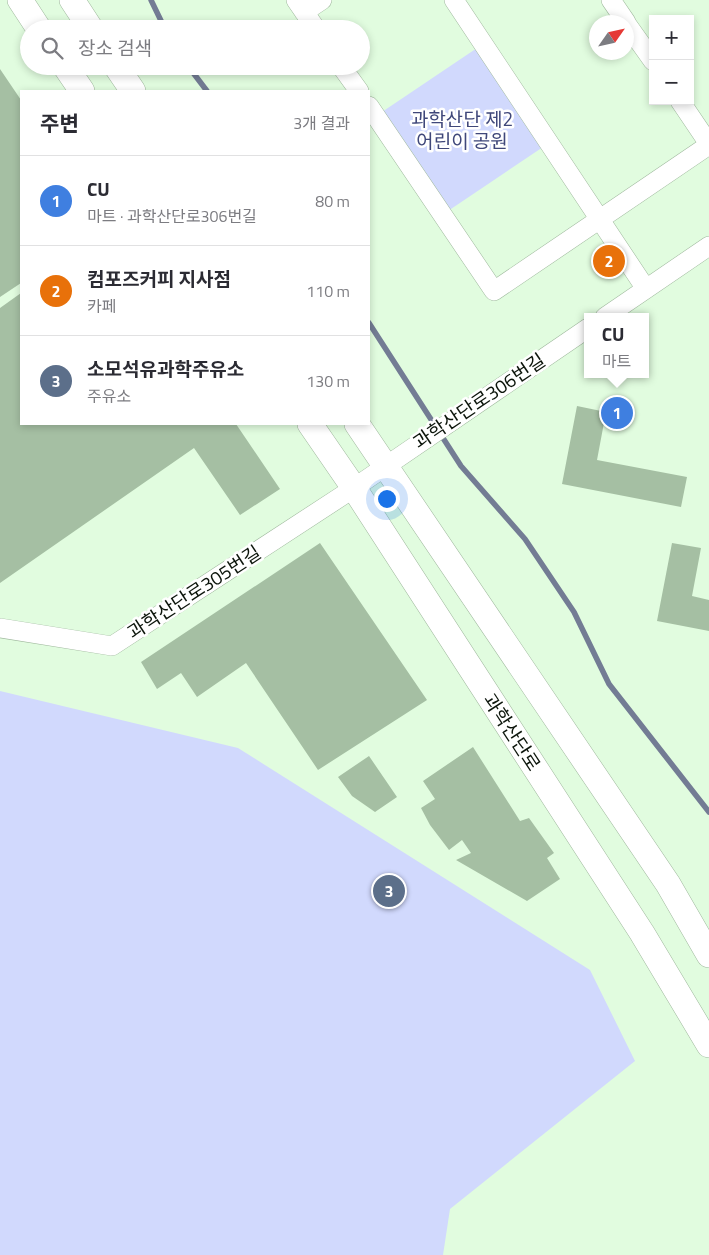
<!DOCTYPE html>
<html lang="ko">
<meta charset="utf-8">
<style>
body{margin:0;font-family:"Titillium Web","Noto Sans KR",sans-serif;background:#f2f2f3;color:#2b2b33}
.controls{position:absolute;right:15px;top:15px;display:grid;overflow:hidden;border-radius:0px;box-shadow:0 2px 8px #0003}
.controls button{width:45px;height:45px;display:grid;place-items:center;padding:0;border:0;border-bottom:1px solid #e1e1e2;background:#fff;color:#2b2b33;font:25px sans-serif}
.compass{position:absolute;left:589px;top:15px;width:45px;height:45px;border-radius:50%;background:#fff;box-shadow:0 2px 8px #0003;rotate:56deg}
.you{position:absolute;left:386px;top:498px;width:18px;height:18px;margin:-12px;border:4px solid #fff;border-radius:50%;background:#1a73e8;box-shadow:0 0 0 8px #1a73e833}
.badge{display:grid;place-items:center;width:32px;height:32px;border-radius:50%;background:#565fd5;color:#fff;font-size:16px;font-weight:700}
.pin{position:absolute;translate:-50% -50%;border:2px solid #fff;box-shadow:0 1px 5px #0006}
.popup{position:absolute;left:584px;top:313px;width:65px;height:65px;box-sizing:border-box;display:grid;place-content:center;border-radius:0px;background:#fff;filter:drop-shadow(0 1px 4px #0005);font-size:16px;white-space:nowrap;color:#7c7c81}
.popup b{font-size:19px;color:#2b2b33}
.popup::after{content:'';position:absolute;left:50%;top:100%;margin-left:-10px;border:10px solid transparent;border-top-color:#fff}
.list{margin:0;padding:0;list-style:none}
h2{display:flex;justify-content:space-between;align-items:center;height:65px;margin:0;padding:0 20px;font-size:21px}
h2 small{font-size:16px;font-weight:400;color:#7c7c81}
.list li{display:grid;grid-template-columns:32px 1fr auto;gap:15px;align-items:center;box-sizing:border-box;height:90px;padding:0 20px;border-top:1px solid #e1e1e2}
.list b{display:block;font-size:19px;white-space:nowrap}
.list p{margin:0;font-size:16px;white-space:nowrap;color:#7c7c81}
.list em{font-size:16px;font-style:normal;color:#7c7c81}
.icon{flex:none;width:28px;height:28px;fill:none;stroke:currentColor;stroke-width:2;stroke-linecap:round;stroke-linejoin:round}
.map{position:relative;flex:none;width:709px;height:1255px;overflow:hidden}
.search{position:absolute;background:#fff;box-shadow:0 2px 8px #0003;left:20px;top:20px;width:350px;height:55px;display:flex;align-items:center;gap:12px;box-sizing:border-box;padding:0 18px;border-radius:28px;color:#7c7c81;font-size:19px}
.panel{position:absolute;background:#fff;box-shadow:0 2px 8px #0003;left:20px;top:90px;width:350px;height:335px;border-radius:0px}
.map>svg:first-child{display:block}
</style>
<div class="map">
<svg width="709" height="1255" viewBox="0 0 709 1255">
<rect width="100%" height="100%" fill="#e1fcdf"/>
<path fill="#d1d9fd" d="M483 44 549 143 442 215 376 116Z
M0 691 238 748 590 970 635 1061 450 1209 443 1255H0Z"/>
<g fill="none" stroke-linecap="round" stroke-linejoin="round">
<path stroke="#737c94" stroke-width="5.5" d="M151 0 165 29
M188 66 207 91
M369 323 461 466 525 539 574 612 609 684 709 812"/>
</g>
<path fill="#a5bfa3" d="M0 69 21 100V283L0 297Z
M21 293V424H236L280 489 240 515 194 448 0 583V308Z
M577 406 606 412 597 460 687 477 681 507 562 484Z
M320 543 427 700 318 770 246 663 197 697 181 673 157 689 141 662Z
M672 543 701 548 692 596 709 600V631L657 621Z
M473 747 520 821 529 818 554 853 547 858 560 879 527 901 456 860 471 853 462 840 449 850 430 825 421 808 435 799 423 781Z
M369 756 397 797 375 812 352 796 338 777Z"/>
<g fill="none" stroke-linecap="round" stroke-linejoin="round">
<g stroke="#9fb89d" stroke-width="20">
<path id="minor" d="M296 0 316 29
M454 0 646 289
M611 0 626 22
M304 12 322 0
M626 23 653 61
M341 66 359 91
M680 101 709 144
M369 106 494 291 709 145
M605 317 709 246
M0 628 112 646 354 488 588 328"/>
</g>
<g stroke="#9fb89d" stroke-width="26">
<path id="major" d="M20 0 39 29
M72 0 91 29
M65 66 82 91
M116 66 133 91
M310 424 354 488 642 933 709 1045
M357 424 668 884 709 955"/>
</g>
<use href="#minor" stroke="#fff" stroke-width="19"/>
<use href="#major" stroke="#fff" stroke-width="25"/>
</g>
<g text-anchor="middle" stroke-width="5" stroke-linejoin="round" paint-order="stroke">
<g font-size="19" fill="#3f477a" stroke="#fff">
<text x="462" y="126">과학산단 제2<tspan x="462" dy="22">어린이 공원</tspan></text>
</g>
<g font-size="19" fill="#0c150b" stroke="#fff">
<text transform="translate(479 401) rotate(-34)" y="7">과학산단로306번길</text>
<text transform="translate(194 592) rotate(-33)" y="7">과학산단로305번길</text>
<text transform="translate(512 732) rotate(57)" y="7">과학산단로</text>
</g>
</g>
</svg>
<div class="controls">
<button>+</button>
<button>−</button>
</div>
<svg class="compass" viewBox="-18 -18 36 36"><path d="M0-13l5 13h-10z" fill="#e53935"/><path d="M0 13l5-13h-10z" fill="#7c7c81"/></svg>
<div class="you"></div>
<div class="pin badge" style="left:617px;top:413px;background:#3f7fe0">1</div>
<div class="popup"><b>CU</b>마트</div>
<div class="pin badge" style="left:609px;top:261px;background:#e8710a">2</div>
<div class="pin badge" style="left:389px;top:891px;background:#5c6f8a">3</div>
<div class="search"><svg class="icon" aria-label="search" viewBox="0 0 24 24"><circle cx="10" cy="10" r="6"/><path d="M15 15l6 6"/></svg>장소 검색</div>
<section class="panel">
<h2>주변<small>3개 결과</small></h2>
<ul class="list">
<li><span class="badge" style="background:#3f7fe0">1</span><div><b>CU</b><p>마트 · 과학산단로306번길</p></div><em>80 m</em></li>
<li><span class="badge" style="background:#e8710a">2</span><div><b>컴포즈커피 지사점</b><p>카페</p></div><em>110 m</em></li>
<li><span class="badge" style="background:#5c6f8a">3</span><div><b>소모석유과학주유소</b><p>주유소</p></div><em>130 m</em></li>
</ul>
</section>
</div>
